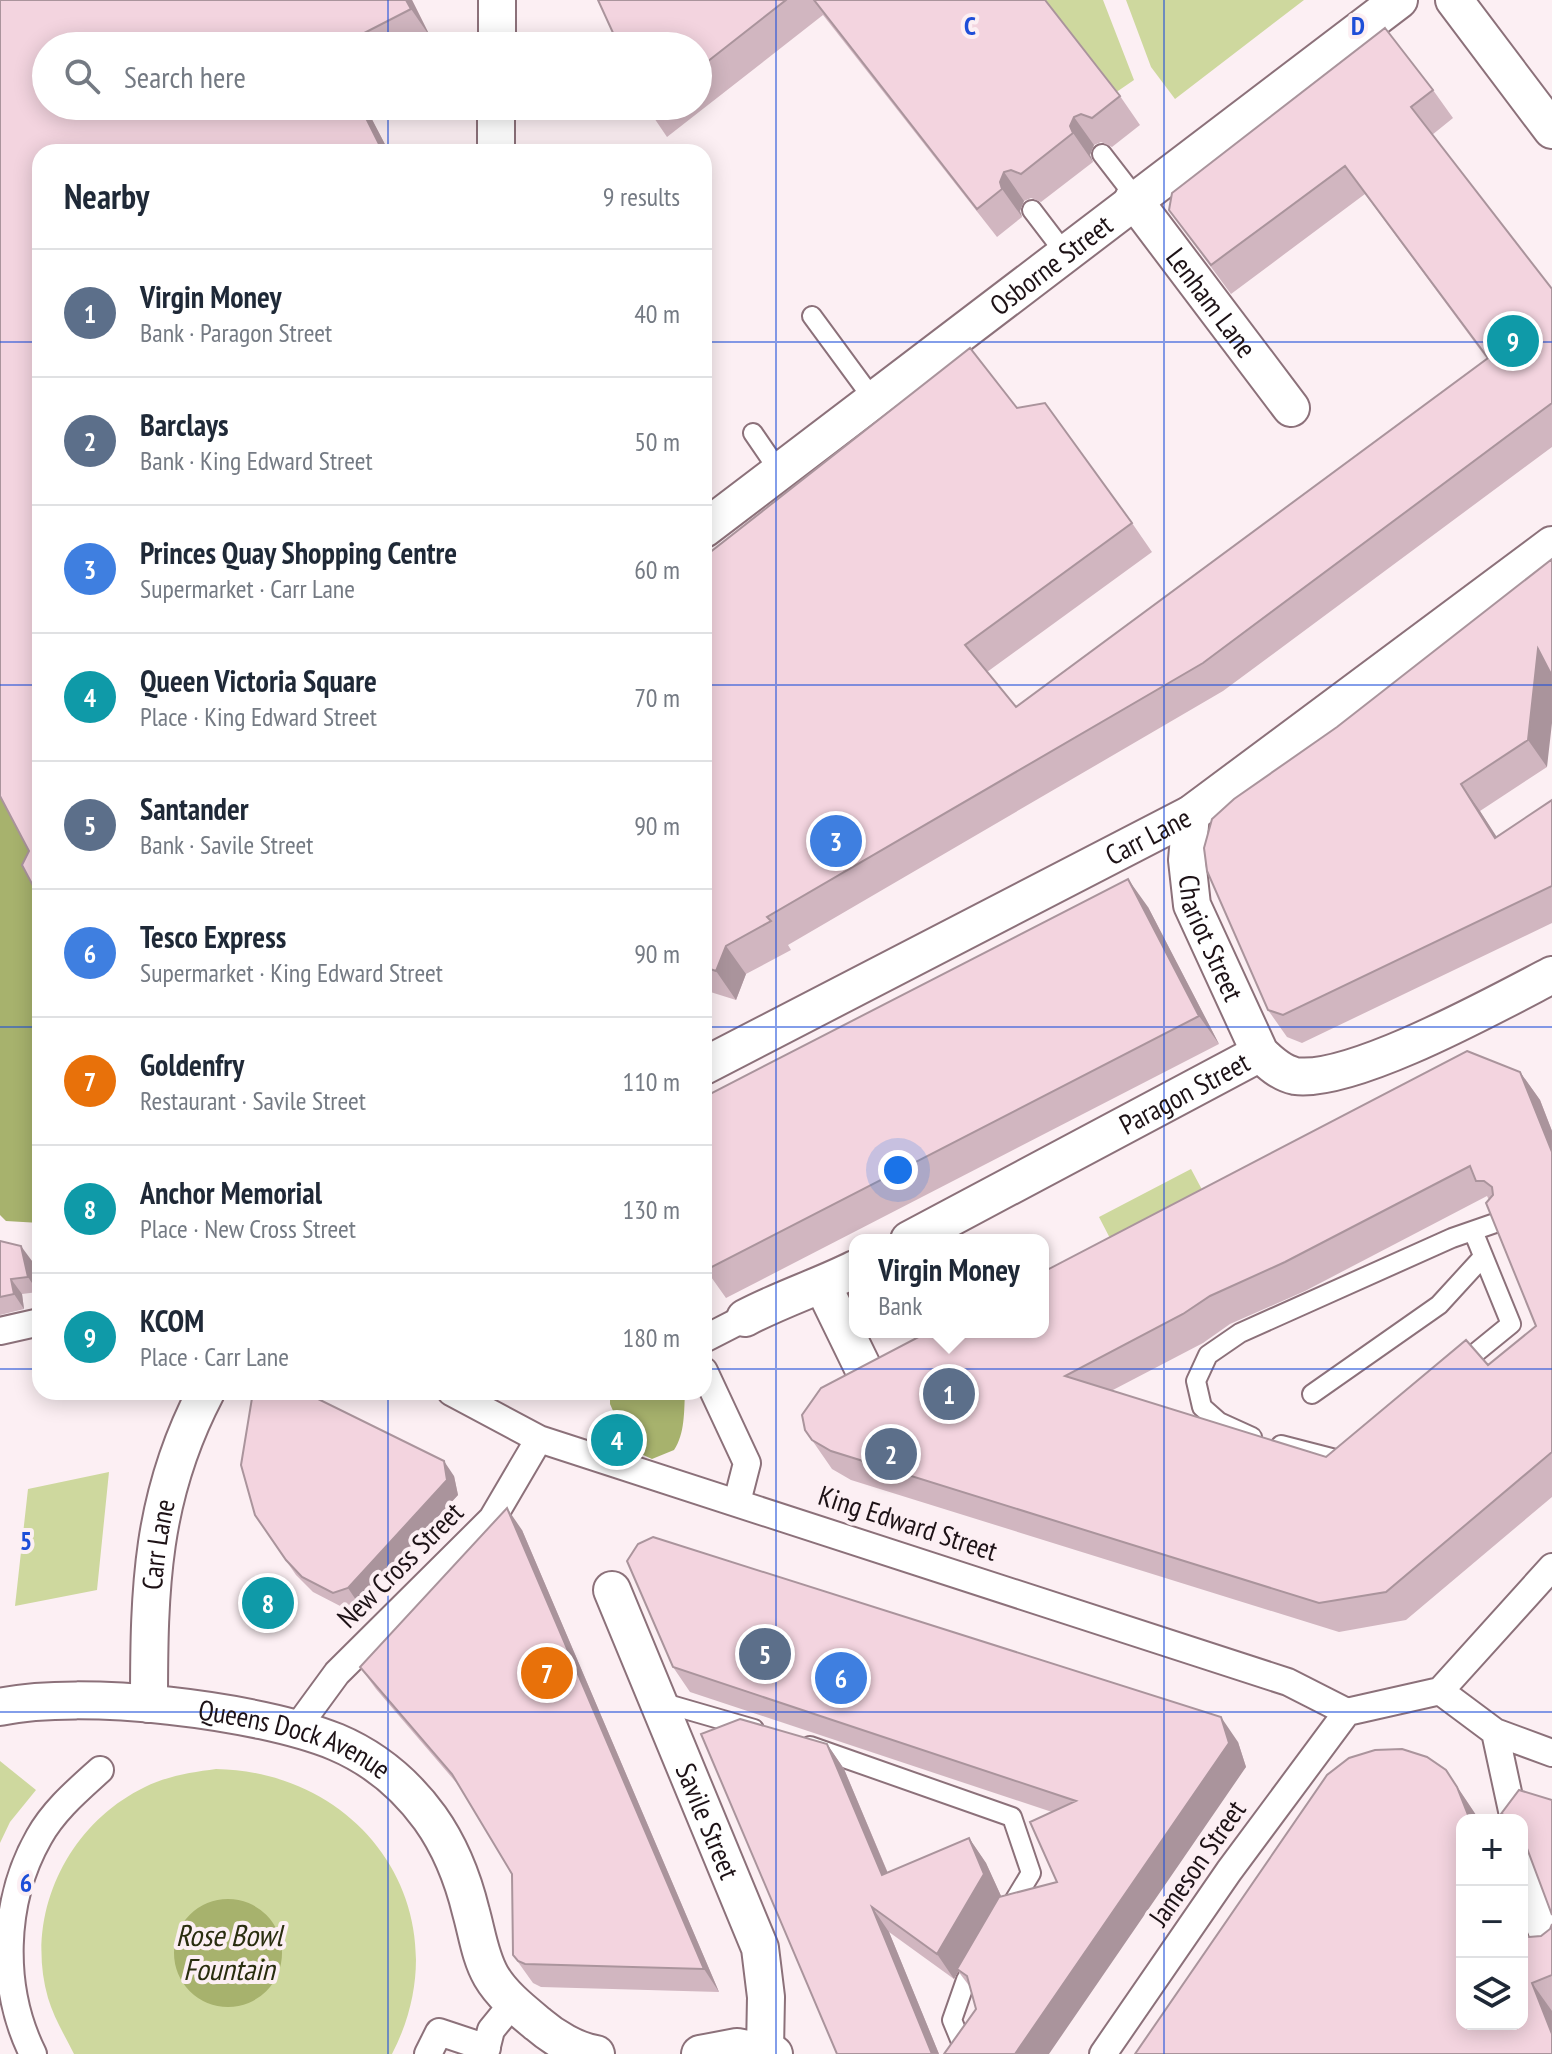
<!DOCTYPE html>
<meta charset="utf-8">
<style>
body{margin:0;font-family:"PT Sans Narrow",sans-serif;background:#f2f2f3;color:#1f2937}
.controls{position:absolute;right:24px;bottom:24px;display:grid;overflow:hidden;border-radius:16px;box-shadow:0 4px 20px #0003}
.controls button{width:72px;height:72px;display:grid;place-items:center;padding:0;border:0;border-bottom:2px solid #e0e1e3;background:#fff;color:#1f2937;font:40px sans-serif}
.you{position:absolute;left:898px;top:1170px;width:28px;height:28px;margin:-20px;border:6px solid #fff;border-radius:50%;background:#1a73e8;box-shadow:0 0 0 12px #1a73e833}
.badge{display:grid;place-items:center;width:52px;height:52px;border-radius:50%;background:#737d29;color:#fff;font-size:26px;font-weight:700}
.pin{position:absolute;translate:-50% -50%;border:4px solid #fff;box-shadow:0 2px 8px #0006}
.popup{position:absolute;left:849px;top:1234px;width:200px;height:104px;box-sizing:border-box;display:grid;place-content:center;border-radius:16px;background:#fff;filter:drop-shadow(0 2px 6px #0005);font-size:26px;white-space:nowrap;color:#747a83}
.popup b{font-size:30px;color:#1f2937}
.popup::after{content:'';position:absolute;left:50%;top:100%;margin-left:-16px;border:16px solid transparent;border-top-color:#fff}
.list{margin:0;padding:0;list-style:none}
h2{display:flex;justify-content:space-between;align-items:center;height:104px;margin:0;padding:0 32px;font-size:34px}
h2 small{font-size:26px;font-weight:400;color:#747a83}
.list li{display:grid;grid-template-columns:52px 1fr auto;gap:24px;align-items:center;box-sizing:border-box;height:128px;padding:0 32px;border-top:2px solid #e0e1e3}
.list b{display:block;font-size:30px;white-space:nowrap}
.list p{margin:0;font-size:26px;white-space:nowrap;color:#747a83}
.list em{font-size:26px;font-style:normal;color:#747a83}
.icon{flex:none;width:44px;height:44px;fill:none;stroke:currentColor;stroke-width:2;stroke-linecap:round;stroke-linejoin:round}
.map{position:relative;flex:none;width:1552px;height:2054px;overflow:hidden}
.search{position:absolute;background:#fff;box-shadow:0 4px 20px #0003;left:32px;top:32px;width:680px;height:88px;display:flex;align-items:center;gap:20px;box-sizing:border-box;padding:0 28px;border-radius:44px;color:#747a83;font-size:30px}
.panel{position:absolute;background:#fff;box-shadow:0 4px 20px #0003;left:32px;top:144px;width:680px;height:1256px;border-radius:24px}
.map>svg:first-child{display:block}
</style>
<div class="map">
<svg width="1552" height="2054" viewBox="0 0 1552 2054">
<rect width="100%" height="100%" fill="#fceff3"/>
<path fill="#ced89e" d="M1042 0H1103L1134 80 1115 93Z
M1126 0H1304L1175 99 1151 67Z
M1191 1169 1207 1199 1114 1246 1099 1217Z
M109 1472 97 1590 15 1606 28 1489Z
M0 1761 36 1790 10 1822 0 1843Z
M216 1769C368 1772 463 1917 392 2054H74C65 2036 54 2018 48 1998 24 1914 68 1824 145 1787 167 1776 193 1772 216 1769Z"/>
<path fill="#a7b26d" d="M0 0 46 46V106L40 152V1223L6 1221 0 1215Z
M610 1392H685C684 1411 685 1434 674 1450L652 1459 630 1449 610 1404Z
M174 1953a54 54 0 1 1 108 0a54 54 0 1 1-108 0Z"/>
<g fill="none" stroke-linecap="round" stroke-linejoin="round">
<g stroke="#8c717a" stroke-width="22">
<path id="service" d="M1102 154 1136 198
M1032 210 1064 252
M812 316 873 399
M753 433 779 471
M1457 1368 1511 1324 1473 1231
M1312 1394 1439 1305 1482 1258
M1252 1437 1219 1422 1202 1407 1196 1381 1208 1355 1240 1333 1452 1238 1501 1221
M1281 1445 1343 1461 1348 1457
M657 1701 754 1729
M810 1746 1012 1817 1031 1873 1008 1911
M966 2054 952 2020 966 1980 978 1960"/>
</g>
<g stroke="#8c717a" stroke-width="30">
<path id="pedestrian" d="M0 1331 40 1322
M704 1339 745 1318
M704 1371 747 1463 737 1502
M451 1392 539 1439 1288 1682 1347 1712
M1440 1691 1552 1567
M1440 1691 1495 1732 1552 1753
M1347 1712 1440 1691
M296 1729 337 1673 492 1519 539 1439
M1495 1732 1514 1820
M1522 1857 1528 1883
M33 2054C0 1988 2 1902 39 1837 54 1810 78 1790 100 1770
M428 2054 439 2032 487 2048
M485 2054 491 2030 513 2003
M1103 2054 1229 1871 1347 1712"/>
</g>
<g stroke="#8c717a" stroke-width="40">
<g id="minor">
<path d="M1454 0 1552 130"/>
<path d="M497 46V0"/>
<path d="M496 152V106"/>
<path id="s1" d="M1133 199 1291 408"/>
<path id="s2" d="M704 529 1399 0"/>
<path id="s3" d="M1191 814 1187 860 1192 905 1260 1053C1270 1063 1281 1073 1295 1076 1352 1084 1498 1003 1552 975"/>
<path id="s4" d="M704 1066 1191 814 1552 545"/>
<path id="s5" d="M909 1240 1260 1053"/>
<path d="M823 1286 862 1366"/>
<path d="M745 1318C781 1299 819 1287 855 1269"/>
<path id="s6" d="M612 1590 760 1948 766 1997 765 2050"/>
<path id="s7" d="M149 1704C149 1588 151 1497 206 1392"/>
<path id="s8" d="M0 1707C82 1689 258 1710 336 1742 374 1758 406 1785 430 1818 450 1846 463 1879 471 1912 477 1933 480 1957 491 1976 502 1995 521 2010 538 2024 553 2037 576 2051 596 2054"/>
<path d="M1528 1883 1552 1944"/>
<path d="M700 2054 737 2047 774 2054"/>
</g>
</g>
<use href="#service" stroke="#fff" stroke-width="18"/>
<use href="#pedestrian" stroke="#fff" stroke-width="26"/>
<use href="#minor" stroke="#fff" stroke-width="36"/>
</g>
<path fill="#d1b6c0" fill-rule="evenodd" d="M0 0H412L431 38 415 46H46V106H365L389 152H40L29 851Z
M598 0H1045L1120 96 1140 125 1112 147 1101 142 1094 145 1090 155 1093 162 1041 202 1031 198 1024 201 1020 211 1022 217 997 237 823 15 667 137 646 106H698V46Z
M1433 90 1453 118 1432 135 1552 289V447L1223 691 788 945 791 950 746 974 736 1000 704 990V557L1017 408 1132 523 1152 552 987 672 1016 707 1487 359 1365 194 1231 294 1169 210Z
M1552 559 1547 767 1480 811 1496 837 1552 800V923L1302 1043 1287 1037 1268 1010 1337 727Z
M1148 907 1219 1044 726 1298 704 1267Z
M1520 1072 1540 1100 1552 1131V1497L1406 1620 1339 1632 851 1480 832 1469 805 1430ZM1487 1196 1489 1200 1536 1326 1488 1365 1326 1457 1111 1391 1203 1343 1230 1324 1305 1291Z
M0 1241 32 1261 38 1292 22 1294 24 1309 0 1315Z
M454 1476 458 1495 358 1603 344 1608 313 1592 296 1575 255 1515Z
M522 1530 719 1992 541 1987 533 1983 513 1955 512 1874 460 1787 376 1689 360 1667Z
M673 1667 1238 1742 1246 1767 976 2009 970 1987 958 1971 954 1979 889 1932 939 2054H837L827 1744 844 1769 888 1873 969 1838 986 1863 1001 1896 1057 1882 1052 1812 690 1692Z
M1402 1749 1427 1757 1446 1770 1476 1815 1478 1820H1462V2024H1522V1925L1526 1935 1529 1937 1541 1936 1550 1929 1552 1924V2054H1135L1327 1775 1349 1758 1375 1750Z
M1552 1800 1525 1843 1522 1842V1820H1505L1501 1814Z"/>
<path fill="#aa949c" d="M406 0H412L431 38 411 9Z
M360 106H365L389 152H383Z
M1074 117 1094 145 1090 155 1093 162 1073 133 1070 126Z
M1004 172 1024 201 1020 211 1022 217 1002 189 1000 182Z
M1538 649 1552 670V723L1547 767 1528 740Z
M1461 784 1480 811 1515 865 1495 838Z
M1128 879 1148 907 1219 1044 1199 1016Z
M726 946 746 974 736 1000 716 971Z
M1520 1072 1540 1100 1552 1131V1152Z
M21 1246 32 1261 38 1292 28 1277Z
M11 1279 22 1294 24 1309 14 1294Z
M444 1461 454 1476 458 1495 358 1603 348 1588Z
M507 1508 522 1530 719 1992 704 1969Z
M1221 1717 1238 1742 1246 1767 1049 2054H1015Z
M827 1744 844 1769 899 1900 882 1875Z
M1446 1770 1476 1815 1478 1820H1470Z
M969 1838 986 1863 1002 1898 954 1979 937 1954Z
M872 1907 889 1932 939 2054H932Z
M1532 1983 1552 2011V2034Z"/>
<path fill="#f3d4df" stroke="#aa949c" stroke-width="2" fill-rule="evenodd" d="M0 0H406L411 9 339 46H46V106H360L383 152H40V899L22 865 29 851 0 796Z
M598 0H786L698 69V46H619Z
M814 0H1045L1120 96 1092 118 1081 114 1074 117 1070 126 1073 133 1021 174 1011 170 1004 172 1000 182 1002 189 977 209Z
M1385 28 1433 90 1411 107 1552 289V403L1203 663 767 917 771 921 726 946 716 971 704 967V557L970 348 1017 408 1045 403 1132 523 965 645 1016 707 1488 358 1345 166 1211 265 1169 210 1172 193Z
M1552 559V676L1538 649 1528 740 1461 784 1495 838 1552 800V886L1283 1015 1268 1010 1207 871 1204 848 1212 819 1234 799 1337 727Z
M1128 879 1199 1016 706 1270 704 1267V1097Z
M1467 1051 1520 1072 1552 1152V1452L1386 1592 1319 1603 831 1451 812 1440 805 1430 802 1415 821 1388 928 1332H1043V1272ZM1470 1166 1476 1181H1484L1492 1187 1493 1195 1486 1203 1536 1326 1488 1365 1466 1340 1326 1457 1065 1376 1183 1314 1210 1296 1285 1262Z
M0 1241 21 1246 28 1277 11 1279 14 1294 0 1297Z
M253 1392H304L444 1461 447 1480 348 1588 333 1593 302 1577 286 1560 255 1515 241 1465Z
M507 1508 704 1969 525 1964 518 1961 513 1955 512 1874 452 1774 360 1667Z
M653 1537 1221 1717 1229 1743 1015 2054H944L976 2009 967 1976 957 1969 999 1897 1057 1882 1030 1822 1076 1801 673 1667 627 1561 638 1544Z
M740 1719 827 1744 882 1875 969 1838 984 1874 937 1954 872 1907 932 2054H837L701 1734Z
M1402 1749 1427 1757 1446 1770 1457 1787 1470 1820H1462V2024H1522V1932L1529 1937 1541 1936 1550 1929 1552 1924V1975L1532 1983 1552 2034V2054H1135L1327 1775 1349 1758 1375 1750Z
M1519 1790 1552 1800V1915L1522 1835V1820H1515L1514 1818 1501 1814Z"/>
<path fill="none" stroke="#1d4ed8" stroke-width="2" stroke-opacity="0.55" d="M388 0V46M776 0V2054M1164 0V2054M388 106V152M0 342H40M704 342H1552M0 685H40M704 685H1552M0 1027H40M704 1027H1552M0 1369H40M704 1369H1552M388 1392V2054M0 1712H1552"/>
<g text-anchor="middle" stroke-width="8" stroke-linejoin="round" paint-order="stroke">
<g font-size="28" fill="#1d1216" stroke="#fceff3">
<text dy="10" stroke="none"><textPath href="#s2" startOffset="436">Osborne Street</textPath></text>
<text dy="10" stroke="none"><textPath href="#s1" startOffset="130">Lenham Lane</textPath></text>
<text dy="10" stroke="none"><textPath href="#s4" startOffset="500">Carr Lane</textPath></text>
<text dy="10" stroke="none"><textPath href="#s3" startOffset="128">Chariot Street</textPath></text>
<text dy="10" stroke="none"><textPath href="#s5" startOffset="312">Paragon Street</textPath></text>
<text transform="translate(908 1523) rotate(18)" y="10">King Edward Street</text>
<text dy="10" stroke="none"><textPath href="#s7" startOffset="160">Carr Lane</textPath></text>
<text transform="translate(400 1565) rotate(-45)" y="10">New Cross Street</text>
<text dy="10" stroke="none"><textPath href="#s8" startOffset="300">Queens Dock Avenue</textPath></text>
<text dy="10" stroke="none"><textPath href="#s6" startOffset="250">Savile Street</textPath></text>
<text transform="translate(1197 1863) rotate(-55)" y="10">Jameson Street</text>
</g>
<g font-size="30" font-style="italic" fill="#292d0f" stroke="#fceff3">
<text x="229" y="1946">Rose Bowl<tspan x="229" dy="34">Fountain</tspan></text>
</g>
</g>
<g font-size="26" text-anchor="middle" font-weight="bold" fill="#1d4ed8" stroke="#fceff3" stroke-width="8" stroke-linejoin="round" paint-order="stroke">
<text x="970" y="35">C</text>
<text x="1358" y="35">D</text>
<text x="26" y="1550">5</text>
<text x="26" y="1892">6</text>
</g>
</svg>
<div class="controls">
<button>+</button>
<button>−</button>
<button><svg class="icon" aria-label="layers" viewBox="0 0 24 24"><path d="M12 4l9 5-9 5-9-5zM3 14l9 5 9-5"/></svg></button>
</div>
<div class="you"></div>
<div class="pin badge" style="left:949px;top:1394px;background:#5c6f8a">1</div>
<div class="popup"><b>Virgin Money</b>Bank</div>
<div class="pin badge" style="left:891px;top:1454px;background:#5c6f8a">2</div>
<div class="pin badge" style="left:836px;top:841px;background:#3f7fe0">3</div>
<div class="pin badge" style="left:617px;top:1440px;background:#0f9aa8">4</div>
<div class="pin badge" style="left:765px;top:1654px;background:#5c6f8a">5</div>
<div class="pin badge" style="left:841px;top:1678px;background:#3f7fe0">6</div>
<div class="pin badge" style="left:547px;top:1673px;background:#e8710a">7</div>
<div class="pin badge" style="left:268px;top:1603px;background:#0f9aa8">8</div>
<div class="pin badge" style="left:1513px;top:341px;background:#0f9aa8">9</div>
<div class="search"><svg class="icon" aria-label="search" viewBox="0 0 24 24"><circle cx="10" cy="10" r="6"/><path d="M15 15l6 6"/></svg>Search here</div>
<section class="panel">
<h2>Nearby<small>9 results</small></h2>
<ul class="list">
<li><span class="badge" style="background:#5c6f8a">1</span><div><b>Virgin Money</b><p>Bank · Paragon Street</p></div><em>40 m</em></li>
<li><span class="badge" style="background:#5c6f8a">2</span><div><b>Barclays</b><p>Bank · King Edward Street</p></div><em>50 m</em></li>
<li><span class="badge" style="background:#3f7fe0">3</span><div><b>Princes Quay Shopping Centre</b><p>Supermarket · Carr Lane</p></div><em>60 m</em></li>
<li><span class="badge" style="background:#0f9aa8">4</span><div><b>Queen Victoria Square</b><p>Place · King Edward Street</p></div><em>70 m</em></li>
<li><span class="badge" style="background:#5c6f8a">5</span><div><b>Santander</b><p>Bank · Savile Street</p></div><em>90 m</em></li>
<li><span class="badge" style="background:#3f7fe0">6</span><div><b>Tesco Express</b><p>Supermarket · King Edward Street</p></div><em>90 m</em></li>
<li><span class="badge" style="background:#e8710a">7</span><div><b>Goldenfry</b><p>Restaurant · Savile Street</p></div><em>110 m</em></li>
<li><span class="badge" style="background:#0f9aa8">8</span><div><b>Anchor Memorial</b><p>Place · New Cross Street</p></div><em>130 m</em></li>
<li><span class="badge" style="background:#0f9aa8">9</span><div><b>KCOM</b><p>Place · Carr Lane</p></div><em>180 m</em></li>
</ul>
</section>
</div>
